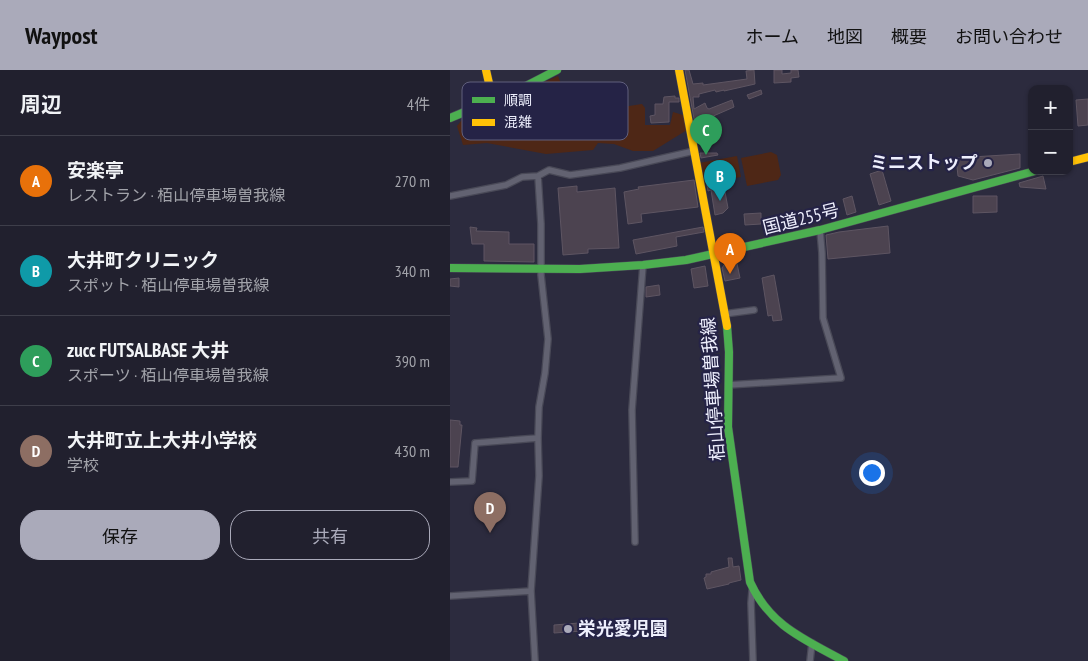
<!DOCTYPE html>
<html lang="ja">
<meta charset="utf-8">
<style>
body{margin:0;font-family:"PT Sans Narrow","Noto Sans JP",sans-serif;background:#2d2d3a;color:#f1f3f6}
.controls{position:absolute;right:15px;top:15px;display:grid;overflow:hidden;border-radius:10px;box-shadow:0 1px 4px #0004}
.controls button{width:45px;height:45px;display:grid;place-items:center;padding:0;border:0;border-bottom:1px solid #3e3e4a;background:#21202e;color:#f1f3f6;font:25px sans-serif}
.you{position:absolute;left:421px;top:402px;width:18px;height:18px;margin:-12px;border:4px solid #fff;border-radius:50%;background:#1a73e8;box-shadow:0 0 0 8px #1a73e833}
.badge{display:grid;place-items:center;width:32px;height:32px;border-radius:50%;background:#aaaaba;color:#fff;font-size:16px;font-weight:700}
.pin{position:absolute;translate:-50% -41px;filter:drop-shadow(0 1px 2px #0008)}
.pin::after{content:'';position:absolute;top:26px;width:18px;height:15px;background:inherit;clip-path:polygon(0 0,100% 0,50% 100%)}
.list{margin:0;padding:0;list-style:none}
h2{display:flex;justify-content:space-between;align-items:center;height:65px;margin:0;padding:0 20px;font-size:21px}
h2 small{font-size:16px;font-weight:400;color:#a2a3aa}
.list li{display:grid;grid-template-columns:32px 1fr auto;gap:15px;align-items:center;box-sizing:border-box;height:90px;padding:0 20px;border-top:1px solid #3e3e4a}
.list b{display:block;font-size:19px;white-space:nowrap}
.list p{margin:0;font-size:16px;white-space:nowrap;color:#a2a3aa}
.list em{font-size:16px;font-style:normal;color:#a2a3aa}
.actions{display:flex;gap:10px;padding:15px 20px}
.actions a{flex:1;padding:11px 0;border:1px solid #aaaaba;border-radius:20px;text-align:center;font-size:18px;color:#aaaaba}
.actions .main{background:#aaaaba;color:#111}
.map{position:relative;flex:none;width:638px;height:591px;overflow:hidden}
header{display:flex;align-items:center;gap:30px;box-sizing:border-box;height:70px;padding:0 25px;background:#aaaaba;color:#111}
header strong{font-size:24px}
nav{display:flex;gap:28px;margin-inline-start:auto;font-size:18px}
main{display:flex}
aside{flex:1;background:#21202e}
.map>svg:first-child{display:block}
</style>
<header>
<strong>Waypost</strong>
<nav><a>ホーム</a><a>地図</a><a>概要</a><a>お問い合わせ</a></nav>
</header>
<main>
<aside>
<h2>周辺<small>4件</small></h2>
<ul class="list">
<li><span class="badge" style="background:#e8710a">A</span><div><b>安楽亭</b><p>レストラン · 栢山停車場曽我線</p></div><em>270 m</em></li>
<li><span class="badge" style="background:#0f9aa8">B</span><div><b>大井町クリニック</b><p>スポット · 栢山停車場曽我線</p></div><em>340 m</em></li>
<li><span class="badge" style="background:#2e9e5b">C</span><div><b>zucc FUTSALBASE 大井</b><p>スポーツ · 栢山停車場曽我線</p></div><em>390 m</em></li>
<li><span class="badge" style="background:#8d6e63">D</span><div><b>大井町立上大井小学校</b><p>学校</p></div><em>430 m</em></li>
</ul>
<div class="actions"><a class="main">保存</a><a>共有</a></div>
</aside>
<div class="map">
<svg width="638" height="591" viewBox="0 0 638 591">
<rect width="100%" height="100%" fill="#2c2b3e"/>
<path fill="#4e2716" d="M108 6 117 29 136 23 153 40 192 34 195 38V55H220L223 42 233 45 237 60 203 81H183L164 74 148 73 143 80 96 84 37 73 13 75 7 56 16 45Z
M321 82 327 85 331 105 328 110 297 116 291 88Z
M287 86 291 107 253 114 249 93Z"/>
<path fill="#4c4350" stroke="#5e5562" d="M235 0H239L243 14 253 13V15L297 9 296 1 304 0 305 14 274 21V20L266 22 265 20 249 24V27H243L244 39 255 33 257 38 259 39 282 30 284 37 245 54Z
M324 0H332V4L341 3V0H348L349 7 341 8V12L324 13Z
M311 20 312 24 299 29 297 25Z
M225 26V28H229V32H219V52L201 53 200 46 205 45V34H213L214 27Z
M638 29V55L628 56 626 30Z
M250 83H267L268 85 251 88Z
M570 84V98L523 110 508 106 506 88Z
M432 100 441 131 429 135 420 104Z
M593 106 596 119 570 117 569 113Z
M244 110 248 137 191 144 192 152 178 154 174 122 189 119 188 117Z
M269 112 272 122H275L278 138 273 143 265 145 261 120 258 121 257 115Z
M127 116V122L165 118 169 178 138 179V183L113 185 108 118Z
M402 126 406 142 397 145 393 129Z
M523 126H547V142L523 143Z
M311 143V154L295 155 294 144Z
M438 156 440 183 378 189 376 165 389 162Z
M20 157 27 158 26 161 59 162V174H84V192L34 191V174H22Z
M253 157 254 162 226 167 227 176 186 184 183 170Z
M286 189 290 208 275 211 272 198 276 192Z
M255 196 258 216 244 218 241 199Z
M324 205 332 250 323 251 322 245 318 246 312 208Z
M9 208V217L0 216V209Z
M209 215 210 225 196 227V217Z
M0 350 10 351V355H12L8 397H0Z
M278 488H282L283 497 289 496 291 510 279 513V514L257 519 254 508 256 507V504H261V502L279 497Z
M129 553V556H132V561L104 563V555Z"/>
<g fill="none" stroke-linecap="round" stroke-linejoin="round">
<g stroke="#494957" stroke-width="8">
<path id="street" d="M0 126 56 115 72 107 88 106 99 100 120 105 170 98 244 81
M274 244 304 240
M278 315 391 308 373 248 372 183 370 160
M0 412 22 411 25 373 88 368
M185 472 182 340 193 195
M302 521 301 533 303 591
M0 526 81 521
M85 591 81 521 89 406 88 368 89 337 95 303 98 269 91 205V154L88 106
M360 591 362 573"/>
</g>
<g stroke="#494957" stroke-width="9">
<path id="fast" d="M0 48 74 17 107 0
M0 198 130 199 193 195 236 190 370 160 585 101
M277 256 279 282 278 357 300 512C320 556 354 569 394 591"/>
</g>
<g stroke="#494957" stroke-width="9">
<path id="slow" d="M36 0 43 31
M229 0 277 256
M619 92 638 87"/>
</g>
<use href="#street" stroke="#626271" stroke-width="5.5"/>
<use href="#fast" stroke="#4caf50" stroke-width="8"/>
<use href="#slow" stroke="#ffc107" stroke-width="8"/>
</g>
<g fill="#aaaaba" stroke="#252346" stroke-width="2">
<circle cx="538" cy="93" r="5"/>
<circle cx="118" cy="559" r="5"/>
</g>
<g text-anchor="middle" stroke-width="4.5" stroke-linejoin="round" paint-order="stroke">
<g font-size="18" font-weight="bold" fill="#eeeffd" stroke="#252346" text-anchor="end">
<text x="528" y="99">ミニストップ</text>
<text x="128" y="565" text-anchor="start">栄光愛児園</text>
</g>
<g font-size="18" fill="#eeeffd" stroke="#252346">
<text transform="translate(351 149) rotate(-14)" y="6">国道255号</text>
<text transform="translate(263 319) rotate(-94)" y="6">栢山停車場曽我線</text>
</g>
</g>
<rect x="12" y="12" width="166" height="58" rx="8" fill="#252346" stroke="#61607d" stroke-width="1"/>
<rect x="22" y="27" width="23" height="6" fill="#4caf50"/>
<rect x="22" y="49" width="23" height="7" fill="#ffc107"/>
<g font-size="14" fill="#eeeffd">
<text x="54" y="35">順調</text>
<text x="54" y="57">混雑</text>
</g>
</svg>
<div class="controls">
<button>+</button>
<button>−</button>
</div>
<div class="you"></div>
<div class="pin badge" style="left:280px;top:204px;background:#e8710a">A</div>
<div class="pin badge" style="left:270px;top:131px;background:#0f9aa8">B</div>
<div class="pin badge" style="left:256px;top:85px;background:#2e9e5b">C</div>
<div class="pin badge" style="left:40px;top:463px;background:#8d6e63">D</div>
</div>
</main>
